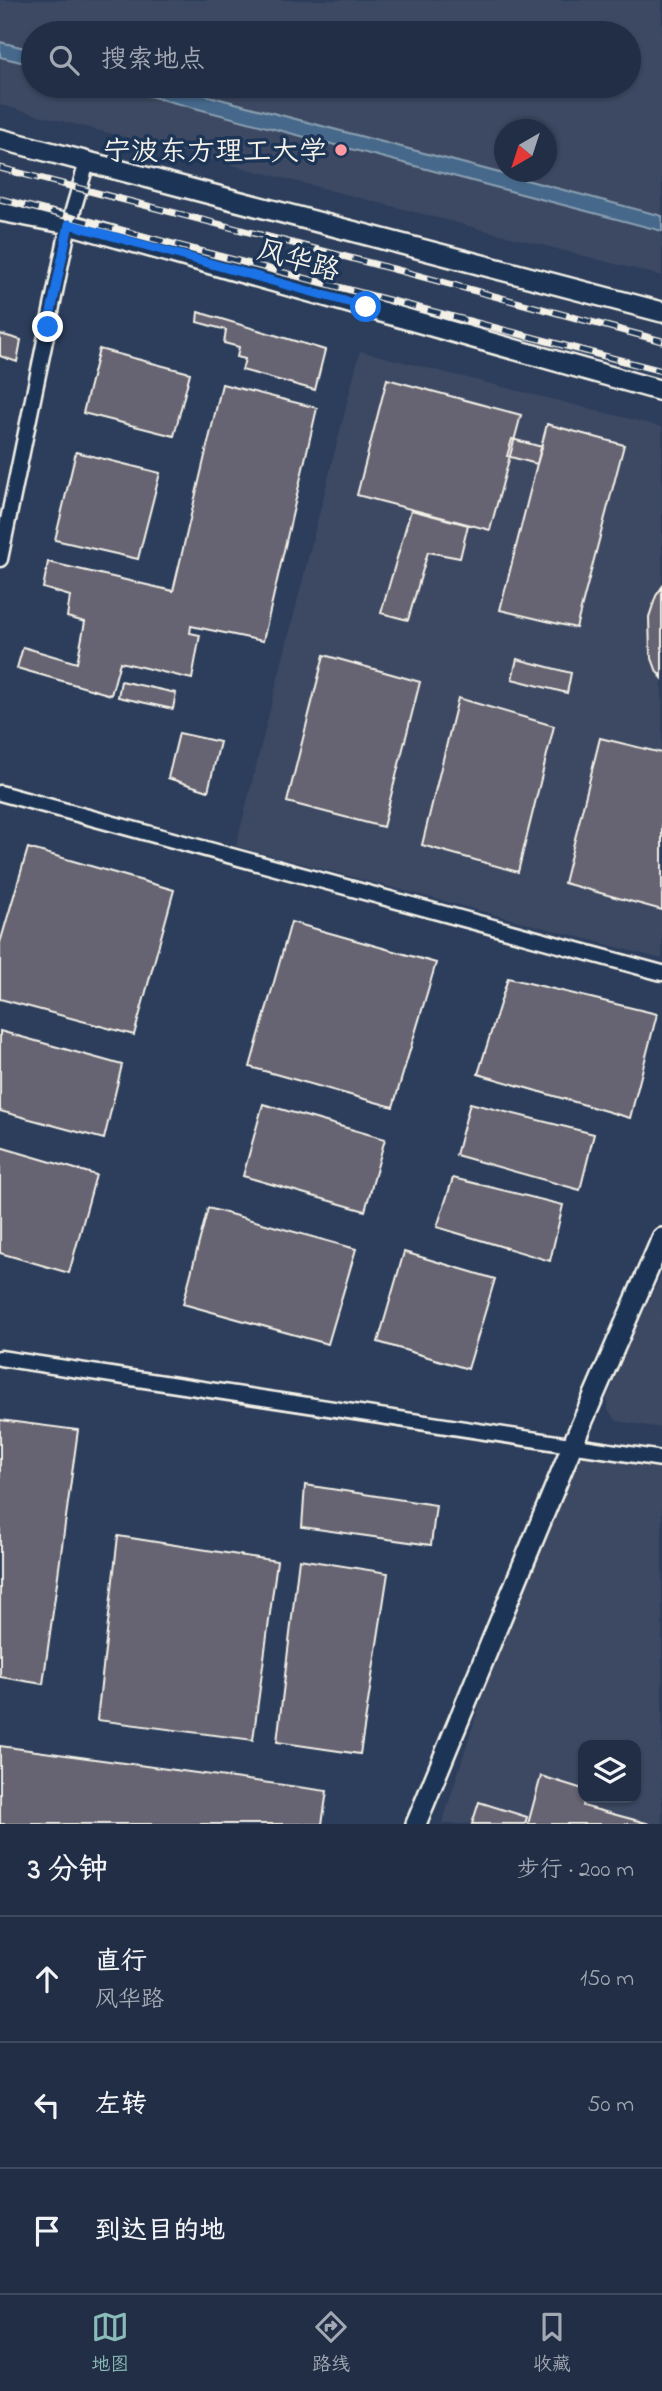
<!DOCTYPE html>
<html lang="zh">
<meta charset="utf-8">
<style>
body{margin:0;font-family:"Indie Flower","LXGW WenKai TC",sans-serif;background:#29364c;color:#f1f3f6}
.controls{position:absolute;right:21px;bottom:21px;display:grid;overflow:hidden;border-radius:14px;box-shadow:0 2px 5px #0004}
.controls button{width:63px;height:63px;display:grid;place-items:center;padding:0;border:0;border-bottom:2px solid #3e4a5e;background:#212e45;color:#f1f3f6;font:35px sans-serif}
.compass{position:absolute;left:494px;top:119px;width:63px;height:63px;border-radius:50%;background:#212e45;box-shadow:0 2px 5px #0004;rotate:219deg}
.stop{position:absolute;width:21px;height:21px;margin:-16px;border:5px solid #1a73e8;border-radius:50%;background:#fff}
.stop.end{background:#1a73e8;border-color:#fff;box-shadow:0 2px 7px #0008}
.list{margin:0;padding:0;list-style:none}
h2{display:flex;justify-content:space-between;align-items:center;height:91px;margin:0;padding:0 28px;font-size:30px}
h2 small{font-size:23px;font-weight:400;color:#a2a8b3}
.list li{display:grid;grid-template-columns:46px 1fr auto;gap:21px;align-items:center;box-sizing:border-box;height:126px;padding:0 28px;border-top:2px solid #3e4a5e}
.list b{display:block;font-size:26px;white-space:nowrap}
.list p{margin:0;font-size:23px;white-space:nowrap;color:#a2a8b3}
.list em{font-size:23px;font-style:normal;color:#a2a8b3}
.icon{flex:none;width:38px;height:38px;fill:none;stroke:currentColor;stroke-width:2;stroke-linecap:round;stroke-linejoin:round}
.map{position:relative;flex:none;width:662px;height:1824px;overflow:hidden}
.search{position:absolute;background:#212e45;box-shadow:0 2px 5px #0004;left:21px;right:21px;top:21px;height:77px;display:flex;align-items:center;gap:18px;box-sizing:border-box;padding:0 24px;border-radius:38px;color:#a2a8b3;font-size:26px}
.sheet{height:469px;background:#212e45}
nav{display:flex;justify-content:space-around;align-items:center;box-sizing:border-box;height:98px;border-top:2px solid #3e4a5e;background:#212e45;font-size:19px;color:#a2a8b3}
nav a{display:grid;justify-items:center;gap:4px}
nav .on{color:#8bbbb9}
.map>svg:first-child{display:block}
</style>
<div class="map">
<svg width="662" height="1824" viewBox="0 0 662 1824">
<rect width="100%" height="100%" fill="#2c3e5c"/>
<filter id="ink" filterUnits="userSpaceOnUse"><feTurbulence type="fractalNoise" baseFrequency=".0143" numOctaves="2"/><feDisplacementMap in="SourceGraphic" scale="14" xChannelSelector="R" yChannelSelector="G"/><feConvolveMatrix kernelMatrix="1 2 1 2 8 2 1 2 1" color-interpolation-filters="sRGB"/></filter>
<g filter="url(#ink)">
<path fill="#3d4963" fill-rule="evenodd" d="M0 0H662V276L0 105ZM33 33H629V86H33ZM504 130H546V172H504Z
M360 351 662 427V959L236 846Z
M662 1274V1428L617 1421 608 1410 607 1398 635 1330Z
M560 1449 662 1465V1824H442ZM583 1745H636V1798H583Z"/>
<path fill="#44688b" stroke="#8a9fb0" stroke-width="2" d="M0 42 33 50V65L0 57Z
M111 86H171L220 99 662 216V231Z"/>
<path fill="#666372" stroke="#f4f1e8" stroke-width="2" d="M198 312 325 350 315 390 242 370 245 359 237 357 239 347 224 343 226 330 197 322Z
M0 334 21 340 17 362 0 356Z
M99 349 190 373 174 436 83 413Z
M387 379 521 415 490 530 357 495Z
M222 384 317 408 263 641 191 626 190 633 200 635 192 679 120 662 111 695 17 668 23 647 77 663 85 622 67 617 70 596 43 588 48 562 173 591Z
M547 424 624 445 576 628 500 610Z
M512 439 542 447 537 464 507 456Z
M76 452 160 473 138 559 55 540Z
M411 510 468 525 460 558 428 552 408 620 381 613Z
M662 587V678L657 672 650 653 649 617 656 596Z
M324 655 420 682 383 827 287 802Z
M517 659 571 673 567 693 512 679Z
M121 681 176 693 173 709 118 697Z
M458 698 554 726 518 872 422 845Z
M179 733 220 742 208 791 168 778Z
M600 738 662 753V910L564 883Z
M28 848 174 890 134 1035 0 999V943Z
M291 922 436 963 393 1107 250 1067Z
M508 978 657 1014 630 1118 478 1074Z
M0 1031 122 1065 104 1139 0 1111Z
M470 1103 594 1134 580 1190 456 1155Z
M263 1104 385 1139 365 1211 243 1176Z
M0 1147 96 1175 69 1273 0 1253Z
M453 1178 563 1205 550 1261 437 1227Z
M208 1208 356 1249 328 1344 183 1304Z
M404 1252 495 1279 468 1369 378 1342Z
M0 1420 78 1430 43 1684 0 1677Z
M305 1485 436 1505 431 1545 302 1527Z
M118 1536 277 1561 253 1740 97 1720Z
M299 1559 388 1573 360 1754 277 1742Z
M0 1746 327 1791 322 1824H0Z
M541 1776 583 1789 585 1798 583 1806 650 1824H528Z
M479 1802 527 1817 525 1824H472Z"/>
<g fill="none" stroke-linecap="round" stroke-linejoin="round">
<g stroke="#f4f1e8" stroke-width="19">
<path id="minor" d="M0 559 69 224 87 162
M0 793 662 973
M0 1358 662 1459"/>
</g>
<g stroke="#f4f1e8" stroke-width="24">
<path id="major" d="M0 139 662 312
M0 211 69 224 662 391
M416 1824 572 1446 662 1238"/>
</g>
<use href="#minor" stroke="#1d3557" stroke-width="14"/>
<use href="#major" stroke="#1d3557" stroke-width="19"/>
<g stroke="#f4f1e8" stroke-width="7">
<path id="rail" d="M0 168 401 271 662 341
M0 199 662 371"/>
</g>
<use href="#rail" stroke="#1d3557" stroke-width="4.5" stroke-dasharray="13" stroke-linecap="butt"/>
</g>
</g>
<g fill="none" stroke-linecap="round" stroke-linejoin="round" filter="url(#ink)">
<path stroke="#1a73e8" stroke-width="9" d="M48 327 69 224 366 307"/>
</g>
<circle fill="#ff9aa2" stroke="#1d3557" stroke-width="2.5" cx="341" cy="150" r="7"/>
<g text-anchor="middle" stroke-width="7" stroke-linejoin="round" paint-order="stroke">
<g font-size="28" fill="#f4f1e8" stroke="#1d3557" text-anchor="end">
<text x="327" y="160">宁波东方理工大学</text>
</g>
<g font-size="28" fill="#f4f1e8" stroke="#1d3557">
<text transform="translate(299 259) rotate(16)" y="10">风华路</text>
</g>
</g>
</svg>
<div class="controls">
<button><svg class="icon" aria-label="layers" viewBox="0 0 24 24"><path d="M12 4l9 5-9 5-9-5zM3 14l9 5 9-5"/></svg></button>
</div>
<svg class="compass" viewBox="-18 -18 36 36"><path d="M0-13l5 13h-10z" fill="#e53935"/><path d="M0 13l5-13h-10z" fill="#a2a8b3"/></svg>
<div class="stop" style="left:366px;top:307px"></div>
<div class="stop end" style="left:48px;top:327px"></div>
<div class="search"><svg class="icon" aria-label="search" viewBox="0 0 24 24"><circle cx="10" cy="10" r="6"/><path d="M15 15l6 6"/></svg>搜索地点</div>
</div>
<section class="sheet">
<h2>3 分钟<small>步行 · 200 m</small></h2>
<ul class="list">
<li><svg class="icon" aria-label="ahead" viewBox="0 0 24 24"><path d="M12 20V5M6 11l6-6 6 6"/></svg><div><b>直行</b><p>风华路</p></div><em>150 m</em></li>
<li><svg class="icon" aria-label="left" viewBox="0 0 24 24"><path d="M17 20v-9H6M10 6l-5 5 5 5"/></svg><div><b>左转</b></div><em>50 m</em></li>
<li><svg class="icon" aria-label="arrive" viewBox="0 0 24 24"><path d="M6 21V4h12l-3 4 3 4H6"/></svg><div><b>到达目的地</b></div></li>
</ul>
</section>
<nav>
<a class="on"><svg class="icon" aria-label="map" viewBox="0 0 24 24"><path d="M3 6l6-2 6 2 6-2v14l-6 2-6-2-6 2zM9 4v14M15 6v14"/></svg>地图</a>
<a><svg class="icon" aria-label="directions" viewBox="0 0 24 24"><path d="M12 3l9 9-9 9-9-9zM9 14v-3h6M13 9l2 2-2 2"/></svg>路线</a>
<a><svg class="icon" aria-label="saved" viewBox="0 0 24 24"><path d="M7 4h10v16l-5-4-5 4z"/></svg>收藏</a>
</nav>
